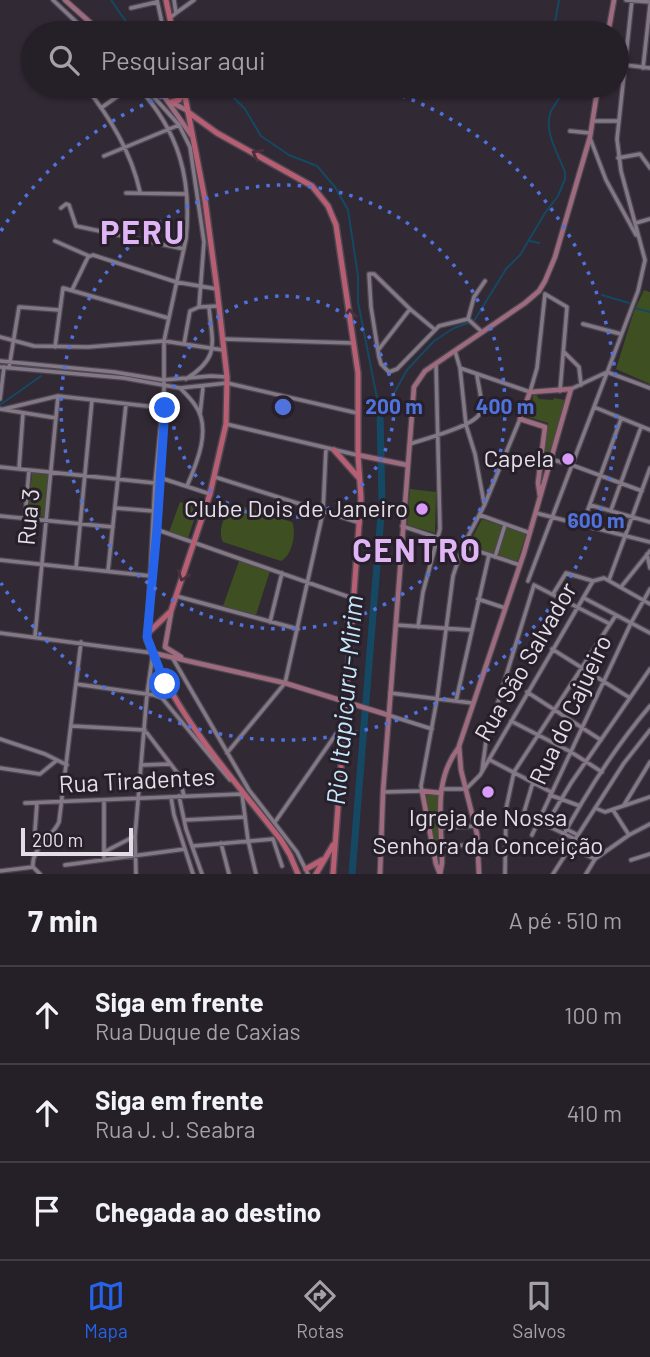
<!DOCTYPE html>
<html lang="pt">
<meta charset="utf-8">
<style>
body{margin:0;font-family:Barlow,sans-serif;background:#2d272f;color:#f1f3f6}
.scale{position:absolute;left:21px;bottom:18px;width:112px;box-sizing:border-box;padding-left:7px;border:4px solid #e4dfe6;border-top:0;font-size:19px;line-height:24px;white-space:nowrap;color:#e4dfe6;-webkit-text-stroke:5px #271f2a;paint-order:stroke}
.stop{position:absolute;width:21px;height:21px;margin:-16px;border:5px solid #2563eb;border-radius:50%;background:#fff}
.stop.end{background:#2563eb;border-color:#fff;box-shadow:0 2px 7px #0008}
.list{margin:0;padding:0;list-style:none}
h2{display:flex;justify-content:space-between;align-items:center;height:91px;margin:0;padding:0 28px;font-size:30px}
h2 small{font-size:23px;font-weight:400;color:#a3a2a7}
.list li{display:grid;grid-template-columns:46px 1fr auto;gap:21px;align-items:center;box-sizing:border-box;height:98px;padding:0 28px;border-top:2px solid #423d44}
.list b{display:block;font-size:26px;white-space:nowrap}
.list p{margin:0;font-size:23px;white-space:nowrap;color:#a3a2a7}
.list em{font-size:23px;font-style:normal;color:#a3a2a7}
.icon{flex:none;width:38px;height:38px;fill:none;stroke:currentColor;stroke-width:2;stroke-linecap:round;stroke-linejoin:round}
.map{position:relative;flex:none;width:650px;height:874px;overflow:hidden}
.search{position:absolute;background:#251f27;box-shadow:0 2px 5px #0004;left:21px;right:21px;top:21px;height:77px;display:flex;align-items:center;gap:18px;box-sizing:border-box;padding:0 24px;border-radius:38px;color:#a3a2a7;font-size:26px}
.sheet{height:385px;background:#251f27}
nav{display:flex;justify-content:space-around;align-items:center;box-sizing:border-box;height:98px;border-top:2px solid #423d44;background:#251f27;font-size:19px;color:#a3a2a7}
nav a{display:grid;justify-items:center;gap:4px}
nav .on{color:#2563eb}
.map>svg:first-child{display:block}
</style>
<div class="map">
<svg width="650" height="874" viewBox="0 0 650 874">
<rect width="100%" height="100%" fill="#312934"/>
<path fill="#3e4f21" d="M644 290 650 292V384L616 369 634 311Z
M535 393 539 399 553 400 554 398 565 400 551 454 543 451 548 423 525 416 533 399V394Z
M32 473 48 475 44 517 28 515Z
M410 489 436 492 435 533 407 525Z
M180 502 198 508 188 538 169 532Z
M235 504 292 522C297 532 292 556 281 561L223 542C217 531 225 515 230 505Z
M482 519 526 534 517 563 468 546Z
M239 561 270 571 256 615 223 606Z
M427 792 437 793 439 796 441 861 438 862 426 795Z"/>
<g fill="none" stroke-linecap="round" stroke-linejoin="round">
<path stroke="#154963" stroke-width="2" d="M111 0 134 33
M553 33 559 0
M222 86 245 109 261 136 289 155 317 166 335 187 348 210 358 276V302L380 413
M530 241 539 243
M602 295 629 303
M635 308 650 312
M80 372 120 375 157 381
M0 405 41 376
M380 414 387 406 407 370 434 341 454 328 474 321 506 269 520 255 545 213 558 196 565 179V172C558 153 543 131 551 111 556 102 562 96 565 86"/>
<path stroke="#154963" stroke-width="7" d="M352 874 382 503 380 414"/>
<g stroke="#4e4751" stroke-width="6">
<path id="street" d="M53 0 88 33
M157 0 164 32
M626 0 650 2
M131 8 157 2
M176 13 194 0
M170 18 176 13 174 0
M617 64 650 68
M643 68 650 5
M85 86C110 118 131 151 140 192
M137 86C179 131 192 178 186 239L164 341V432L157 529 153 558
M144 86 179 125 190 147 204 242 199 307
M101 108 132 86
M593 121H618
M570 131 590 133
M590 138 606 180 636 235
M104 156 179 125
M618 158 640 154 650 168
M126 193 186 194
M61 208 66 204 69 205 76 226 184 249
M636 223 650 219
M55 241 89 256
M72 290 88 257 93 255 176 282 217 289
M545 294 567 307 560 391
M410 309 374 274H369L371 307 379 357 381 364 389 372 397 369 439 326 468 319
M468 319 474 297 485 281
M468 319 482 332
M583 324 621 334
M0 337 34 346 88 347 164 341 223 350
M222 339 353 343
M184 344 190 311 199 307 219 306
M55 347 63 288 168 318
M379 349 410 309 434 329
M455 351 460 368 466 425 475 454 484 503
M564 352 579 367 581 385
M0 361 114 372 163 380 211 376 227 377
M0 367 124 378 180 388 227 383 357 413
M9 368 19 307 59 310
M460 368 530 392 537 368 545 294
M607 372 650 388
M186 379C221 357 212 343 209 307
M180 388C185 393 191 399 195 405 212 428 197 463 187 486
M571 389 605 373
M0 399 4 367
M594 407 650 430
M0 409 56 418
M4 409 58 396 164 408
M200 414 203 387
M226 424 357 455
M410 444C424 439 475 426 480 413 484 404 478 385 477 375
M542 457 572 465 642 491
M0 467 155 483
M19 469 23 413
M215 477 360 523
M161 478 210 494
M590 505 650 522
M115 508 153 511
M611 510 641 427
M536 513 650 542
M480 515 530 533
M0 516 113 527
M25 518 29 470
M583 523 621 419
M402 526 520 565
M158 530 352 598
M647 554 650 568
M495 557 505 525
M0 560 151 576
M76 568 92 400
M108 571 126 404
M609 580 650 468
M528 581 638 291 645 260 621 171 617 139 632 0
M593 581 604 578 650 604
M534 585 610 624
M621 587 650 551
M553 594 566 573 593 581
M176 596 298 629
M584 598 650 633
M478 599 505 608
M270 622 282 573
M396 625 471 630
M418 627 423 592 440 529 436 364
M0 633 153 653 147 694 135 836 136 874
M147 634 155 483 163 401
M35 636 58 396
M552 649 630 698
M172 657 249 790 297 852 308 874
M76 684 154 695 162 698 230 780
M527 692 601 740
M390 693 472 703
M456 701 489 555
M388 715 432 729
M511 721 571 752 602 772
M72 726 145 730
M147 733 179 775 184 796
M0 739 45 754 67 765
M227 753 285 683 323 512 326 448
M490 760 551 792
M142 765 170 764
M0 768 40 774 56 761
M482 771 486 741 534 585
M441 789H466L480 775 593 581
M383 792 422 791 421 786 437 699 453 576 463 546 484 506 520 419
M242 794 248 840 256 874
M550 795 580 806
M179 796 186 829 202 874
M171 797 174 815 193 874
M104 802V859
M25 803 241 794
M624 805 650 762
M595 808 605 812 650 797
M613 810 629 835
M522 819 533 782
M185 820 245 817
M275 822 343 724
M441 828 476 826
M566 829 578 835
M35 830 37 803
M532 835 631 623 650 589
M575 839 546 825 571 783 650 669
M221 843 229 874
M193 846 273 839 282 866
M442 847 479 844
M557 847C583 798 614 748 650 706
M571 848 595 859
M104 852 135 836
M631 860 650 854
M65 865 185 849
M0 871 33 867
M40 874 33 867C31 848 52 838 59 822L81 642
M505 874 506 809 514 772 616 615
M553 874 624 763 650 730
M586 874 595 859 629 835 650 824"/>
</g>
<g stroke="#4e4751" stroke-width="7">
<path id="secondary" d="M65 0 102 33
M608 33 614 0
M154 86 166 99 191 135
M171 102 188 111
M358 455 407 465
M171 613 165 647 181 657
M153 653 285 683 388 715
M380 874 383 792 414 387 425 371 525 303 539 291 545 281 555 257 590 137 598 86
M440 874 442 863C442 822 432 782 459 747
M440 874 436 864 422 791 441 793
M479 874 477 834 461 770 459 746 524 553 571 389 530 392 520 419 545 427 538 483 540 496"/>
</g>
<g stroke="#4e4751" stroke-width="8">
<path id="primary" d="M166 0 173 33
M183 86 205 200 217 289 227 377 226 424 210 494 171 611 147 634V640C175 716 232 777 281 840L290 855 298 874
M172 102 179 100 184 91
M188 112 217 133 312 186 328 206 336 225 358 373V455L361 498 333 874
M334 450 359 478
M306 869 322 860
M316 874 333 845"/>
</g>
<use href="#street" stroke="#827886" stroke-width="3.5"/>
<use href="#secondary" stroke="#9d6b7d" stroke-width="4.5"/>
<use href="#primary" stroke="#b75e73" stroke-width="5"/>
</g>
<defs><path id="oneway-chevron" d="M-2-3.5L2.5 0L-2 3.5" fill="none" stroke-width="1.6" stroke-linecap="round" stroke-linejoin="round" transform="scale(1.75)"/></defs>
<g stroke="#4b2f3c">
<use href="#oneway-chevron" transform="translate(257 154) rotate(-151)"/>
<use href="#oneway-chevron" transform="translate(350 314) rotate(-98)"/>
<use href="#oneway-chevron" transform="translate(183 576) rotate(110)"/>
</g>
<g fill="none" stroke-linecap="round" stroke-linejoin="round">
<path stroke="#2563eb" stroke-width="9" d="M165 408 157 529 147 637 165 684"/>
</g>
<g fill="none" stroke="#4f72dc" stroke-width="3.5" stroke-dasharray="3.5 7">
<circle cx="283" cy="407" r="111"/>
<circle cx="283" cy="407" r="222"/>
<path d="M1 231A333 333 0 0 1 194 86M372 86A333 333 0 1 1 1 583"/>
</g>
<g fill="#d89bf8" stroke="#271f2a" stroke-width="2.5">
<circle cx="568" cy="459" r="7"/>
<circle cx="422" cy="509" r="7"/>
<circle cx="488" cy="792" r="7"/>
</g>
<g text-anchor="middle" stroke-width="6" stroke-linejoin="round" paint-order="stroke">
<g font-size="24" fill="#e4dfe6" stroke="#271f2a" text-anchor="end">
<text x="554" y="467">Capela</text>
<text x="408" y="517">Clube Dois de Janeiro</text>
<text x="488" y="826" text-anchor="middle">Igreja de Nossa<tspan x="488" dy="28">Senhora da Conceição</tspan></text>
</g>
<g font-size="24" fill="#e4dfe6" stroke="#271f2a">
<text transform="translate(29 517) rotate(-85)" y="8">Rua 3</text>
<text transform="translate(526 662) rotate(-60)" y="8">Rua São Salvador</text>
<text transform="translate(571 710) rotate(-65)" y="8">Rua do Cajueiro</text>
<text transform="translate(137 781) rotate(-3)" y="8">Rua Tiradentes</text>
</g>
<g font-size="26" font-style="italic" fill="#c5e8fd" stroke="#271f2a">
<text transform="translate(345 700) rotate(-85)" y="9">Rio Itapicuru-Mirim</text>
</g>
<g font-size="32" font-weight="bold" letter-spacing="2" fill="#dfb5f6" stroke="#271f2a">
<text x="143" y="244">PERU</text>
<text x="417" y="562">CENTRO</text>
</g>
</g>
<circle cx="283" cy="407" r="10" fill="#4f72dc" stroke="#271f2a" stroke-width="3.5"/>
<g font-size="21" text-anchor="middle" font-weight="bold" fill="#4f72dc" stroke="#271f2a" stroke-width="6" stroke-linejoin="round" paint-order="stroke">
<text x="394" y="414">200 m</text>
<text x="505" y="414">400 m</text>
<text x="596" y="528">600 m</text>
</g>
</svg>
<div class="scale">200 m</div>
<div class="stop" style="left:165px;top:684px"></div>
<div class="stop end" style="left:165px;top:408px"></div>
<div class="search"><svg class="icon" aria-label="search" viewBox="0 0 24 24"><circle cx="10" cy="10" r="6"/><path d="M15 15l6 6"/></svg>Pesquisar aqui</div>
</div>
<section class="sheet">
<h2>7 min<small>A pé · 510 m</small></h2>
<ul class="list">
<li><svg class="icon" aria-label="ahead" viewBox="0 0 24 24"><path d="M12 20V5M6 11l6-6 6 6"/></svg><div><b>Siga em frente</b><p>Rua Duque de Caxias</p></div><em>100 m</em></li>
<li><svg class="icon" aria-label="ahead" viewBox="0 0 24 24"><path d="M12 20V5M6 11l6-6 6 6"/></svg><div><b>Siga em frente</b><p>Rua J. J. Seabra</p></div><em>410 m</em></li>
<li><svg class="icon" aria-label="arrive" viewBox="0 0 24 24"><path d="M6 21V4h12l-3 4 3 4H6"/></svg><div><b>Chegada ao destino</b></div></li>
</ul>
</section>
<nav>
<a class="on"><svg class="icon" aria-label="map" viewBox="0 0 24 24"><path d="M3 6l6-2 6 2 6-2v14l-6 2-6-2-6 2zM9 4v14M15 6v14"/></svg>Mapa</a>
<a><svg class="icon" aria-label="directions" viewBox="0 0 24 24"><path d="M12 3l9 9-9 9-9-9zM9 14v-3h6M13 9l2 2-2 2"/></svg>Rotas</a>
<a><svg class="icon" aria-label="saved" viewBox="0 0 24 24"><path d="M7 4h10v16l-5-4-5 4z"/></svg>Salvos</a>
</nav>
